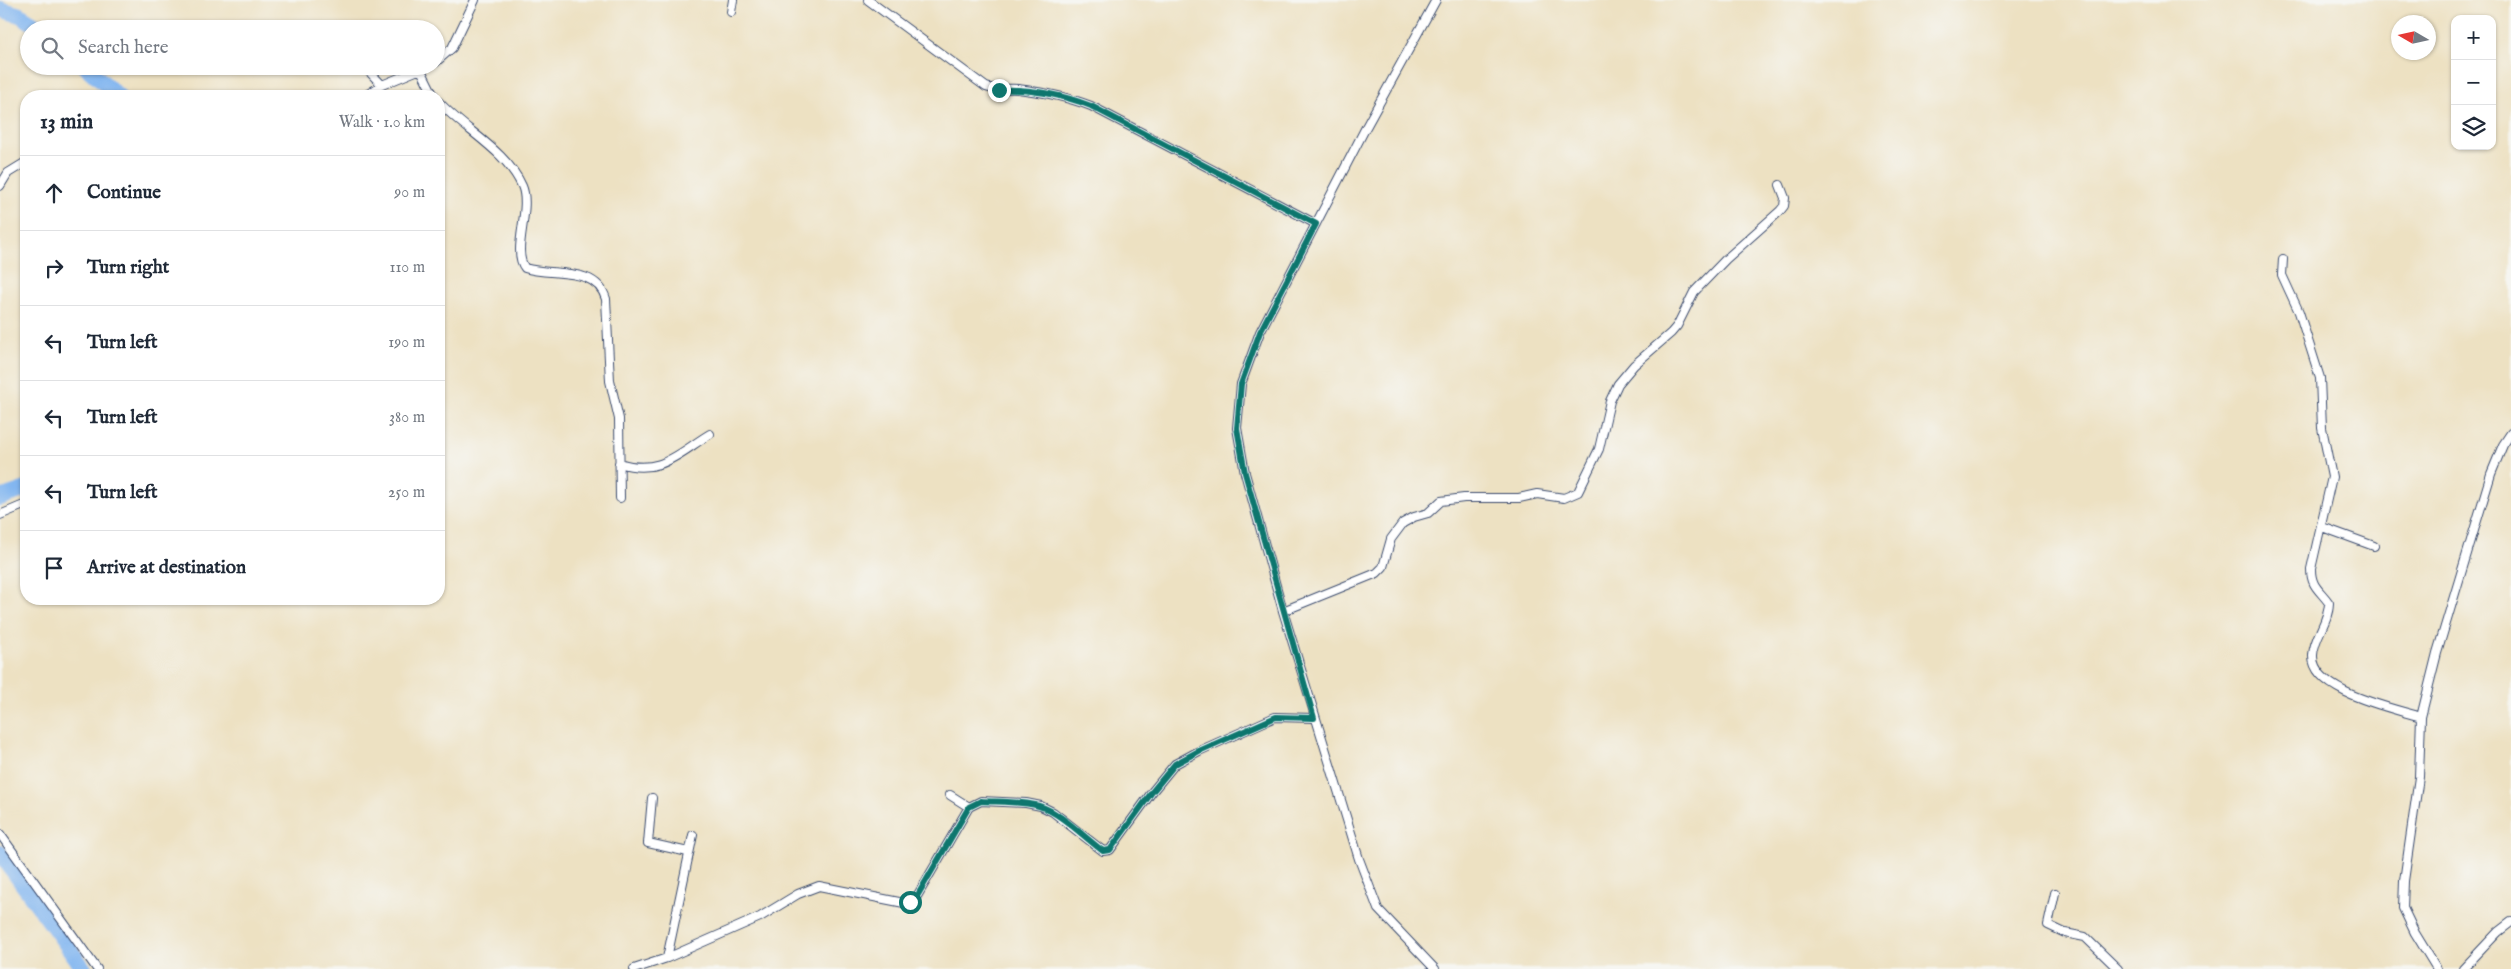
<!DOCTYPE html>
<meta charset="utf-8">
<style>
body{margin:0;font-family:"IM FELL English",serif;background:#f2f2f3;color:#1f2937}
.controls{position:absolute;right:15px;top:15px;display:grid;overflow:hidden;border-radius:10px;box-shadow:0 1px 4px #0004}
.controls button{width:45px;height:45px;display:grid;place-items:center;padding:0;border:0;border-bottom:1px solid #e0e1e3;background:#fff;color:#1f2937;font:25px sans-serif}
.compass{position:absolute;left:2391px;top:15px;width:45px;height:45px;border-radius:50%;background:#fff;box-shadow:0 1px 4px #0004;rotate:279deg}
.stop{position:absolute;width:15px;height:15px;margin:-11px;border:4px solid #0f766e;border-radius:50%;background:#fff}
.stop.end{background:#0f766e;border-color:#fff;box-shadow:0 1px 5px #0008}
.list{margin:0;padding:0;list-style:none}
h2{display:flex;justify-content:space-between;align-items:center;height:65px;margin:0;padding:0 20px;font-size:21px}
h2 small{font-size:16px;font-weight:400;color:#747a83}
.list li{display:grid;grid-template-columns:32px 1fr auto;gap:15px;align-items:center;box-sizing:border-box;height:75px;padding:0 20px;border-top:1px solid #e0e1e3}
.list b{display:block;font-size:19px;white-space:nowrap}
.list em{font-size:16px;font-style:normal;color:#747a83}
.icon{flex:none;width:28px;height:28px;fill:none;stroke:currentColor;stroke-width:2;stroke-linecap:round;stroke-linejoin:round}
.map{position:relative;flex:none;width:2511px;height:969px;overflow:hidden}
.search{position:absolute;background:#fff;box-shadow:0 1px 4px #0004;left:20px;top:20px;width:425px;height:55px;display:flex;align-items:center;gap:12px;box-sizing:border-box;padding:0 18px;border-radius:28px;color:#747a83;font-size:19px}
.panel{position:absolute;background:#fff;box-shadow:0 1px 4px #0004;left:20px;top:90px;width:425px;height:515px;border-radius:20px}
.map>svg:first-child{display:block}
</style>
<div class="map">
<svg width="2511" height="969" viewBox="0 0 2511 969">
<rect width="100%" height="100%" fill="#f6f6f2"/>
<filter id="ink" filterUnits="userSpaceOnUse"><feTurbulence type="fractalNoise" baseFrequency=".02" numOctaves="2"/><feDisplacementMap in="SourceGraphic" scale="10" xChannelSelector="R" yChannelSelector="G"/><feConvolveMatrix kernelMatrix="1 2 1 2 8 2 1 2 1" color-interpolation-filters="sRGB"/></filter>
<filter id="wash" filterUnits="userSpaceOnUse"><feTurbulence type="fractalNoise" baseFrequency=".0096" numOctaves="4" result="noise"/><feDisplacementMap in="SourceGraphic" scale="20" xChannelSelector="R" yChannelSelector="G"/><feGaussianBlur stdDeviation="1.12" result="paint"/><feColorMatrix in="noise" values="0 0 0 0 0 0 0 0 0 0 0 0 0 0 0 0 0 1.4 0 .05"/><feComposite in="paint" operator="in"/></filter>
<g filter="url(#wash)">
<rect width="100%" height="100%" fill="#ede1c2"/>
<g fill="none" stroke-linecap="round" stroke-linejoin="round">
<path stroke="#82b6f0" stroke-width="16" d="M0 9 20 15 42 29
M85 66 118 96
M0 498 26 489
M0 853 84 969"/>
</g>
</g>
<g filter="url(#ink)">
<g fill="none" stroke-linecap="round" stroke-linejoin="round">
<g stroke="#3a4a6d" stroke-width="10">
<path id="minor" d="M868 0 986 87C997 91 1006 88 1018 89 1042 92 1068 97 1091 106L1316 224
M731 12 733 0
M436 62 452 48 475 0
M364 66 382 85
M421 70 434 96
M365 96 382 85 428 66
M439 102C464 130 506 150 522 186 532 209 511 251 525 268 552 277 596 265 606 299L610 381 619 419 620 498
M0 186 8 173 26 162
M2283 259 2282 275 2299 312 2320 378 2322 428 2332 477 2311 569C2311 587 2320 590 2329 603 2329 622 2314 636 2313 655 2311 692 2393 708 2421 717
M619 463C660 476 677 454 710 434
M0 515 26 504
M2322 527 2374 546
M1283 611 1377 573 1383 567 1391 539 1403 523 1414 517 1428 513 1441 501 1464 498H1519L1537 494 1564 498 1578 492 1599 449 1610 401 1618 384 1634 365 1671 333 1677 326 1694 292 1726 259 1780 211 1784 206 1785 198 1780 185
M950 795 969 807
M652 798 648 843 688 852
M0 834 97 969
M2055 893 2048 925 2065 933 2085 937 2118 969
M667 958 693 835
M634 969 667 958 760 917 798 894 819 886 904 903 916 898 969 807 981 801 1026 803 1041 806 1053 812 1103 851 1110 850 1152 792 1175 764 1199 751 1275 717 1314 718
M1435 969 1378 909 1359 859 1283 611 1245 473 1237 428 1241 384 1260 332 1366 127 1436 0
M2437 969 2415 933 2403 908 2404 881 2419 777 2421 717 2437 653 2491 474 2503 445 2511 433
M2463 969 2498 932 2511 922"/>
</g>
<use href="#minor" stroke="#fff" stroke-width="8"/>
</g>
</g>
<g fill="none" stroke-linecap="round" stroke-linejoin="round" filter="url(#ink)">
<path stroke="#0f766e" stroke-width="6" d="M910 902 916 898 969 807 981 801C1000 802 1021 801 1039 806 1060 812 1085 838 1103 851L1110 850 1152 792 1175 764 1199 751 1276 717 1314 718 1245 473 1237 428 1241 384 1260 332 1316 224 1091 106C1063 95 1029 88 999 90"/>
</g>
</svg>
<div class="controls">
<button>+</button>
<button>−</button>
<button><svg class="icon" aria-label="layers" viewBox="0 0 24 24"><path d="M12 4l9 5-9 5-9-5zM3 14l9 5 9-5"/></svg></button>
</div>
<svg class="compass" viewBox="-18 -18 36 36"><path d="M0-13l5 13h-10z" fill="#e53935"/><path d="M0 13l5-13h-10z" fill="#747a83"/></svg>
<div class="stop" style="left:910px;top:902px"></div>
<div class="stop end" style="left:999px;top:90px"></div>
<div class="search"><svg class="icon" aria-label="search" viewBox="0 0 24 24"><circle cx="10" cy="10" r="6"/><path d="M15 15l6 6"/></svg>Search here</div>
<section class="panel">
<h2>13 min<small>Walk · 1.0 km</small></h2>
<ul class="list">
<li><svg class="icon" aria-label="ahead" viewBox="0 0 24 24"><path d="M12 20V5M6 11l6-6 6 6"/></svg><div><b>Continue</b></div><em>90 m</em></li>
<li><svg class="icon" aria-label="right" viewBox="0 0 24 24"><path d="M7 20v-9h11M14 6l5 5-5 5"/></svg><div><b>Turn right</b></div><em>110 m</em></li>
<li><svg class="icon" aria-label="left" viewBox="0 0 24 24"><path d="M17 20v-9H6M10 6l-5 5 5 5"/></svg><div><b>Turn left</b></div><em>190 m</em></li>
<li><svg class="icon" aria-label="left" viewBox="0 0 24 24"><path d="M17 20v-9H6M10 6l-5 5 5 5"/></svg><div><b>Turn left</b></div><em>380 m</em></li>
<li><svg class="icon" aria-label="left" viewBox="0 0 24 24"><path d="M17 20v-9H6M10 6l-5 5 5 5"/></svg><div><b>Turn left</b></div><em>250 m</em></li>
<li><svg class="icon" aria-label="arrive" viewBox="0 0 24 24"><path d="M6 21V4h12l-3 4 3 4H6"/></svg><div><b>Arrive at destination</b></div></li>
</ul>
</section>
</div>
